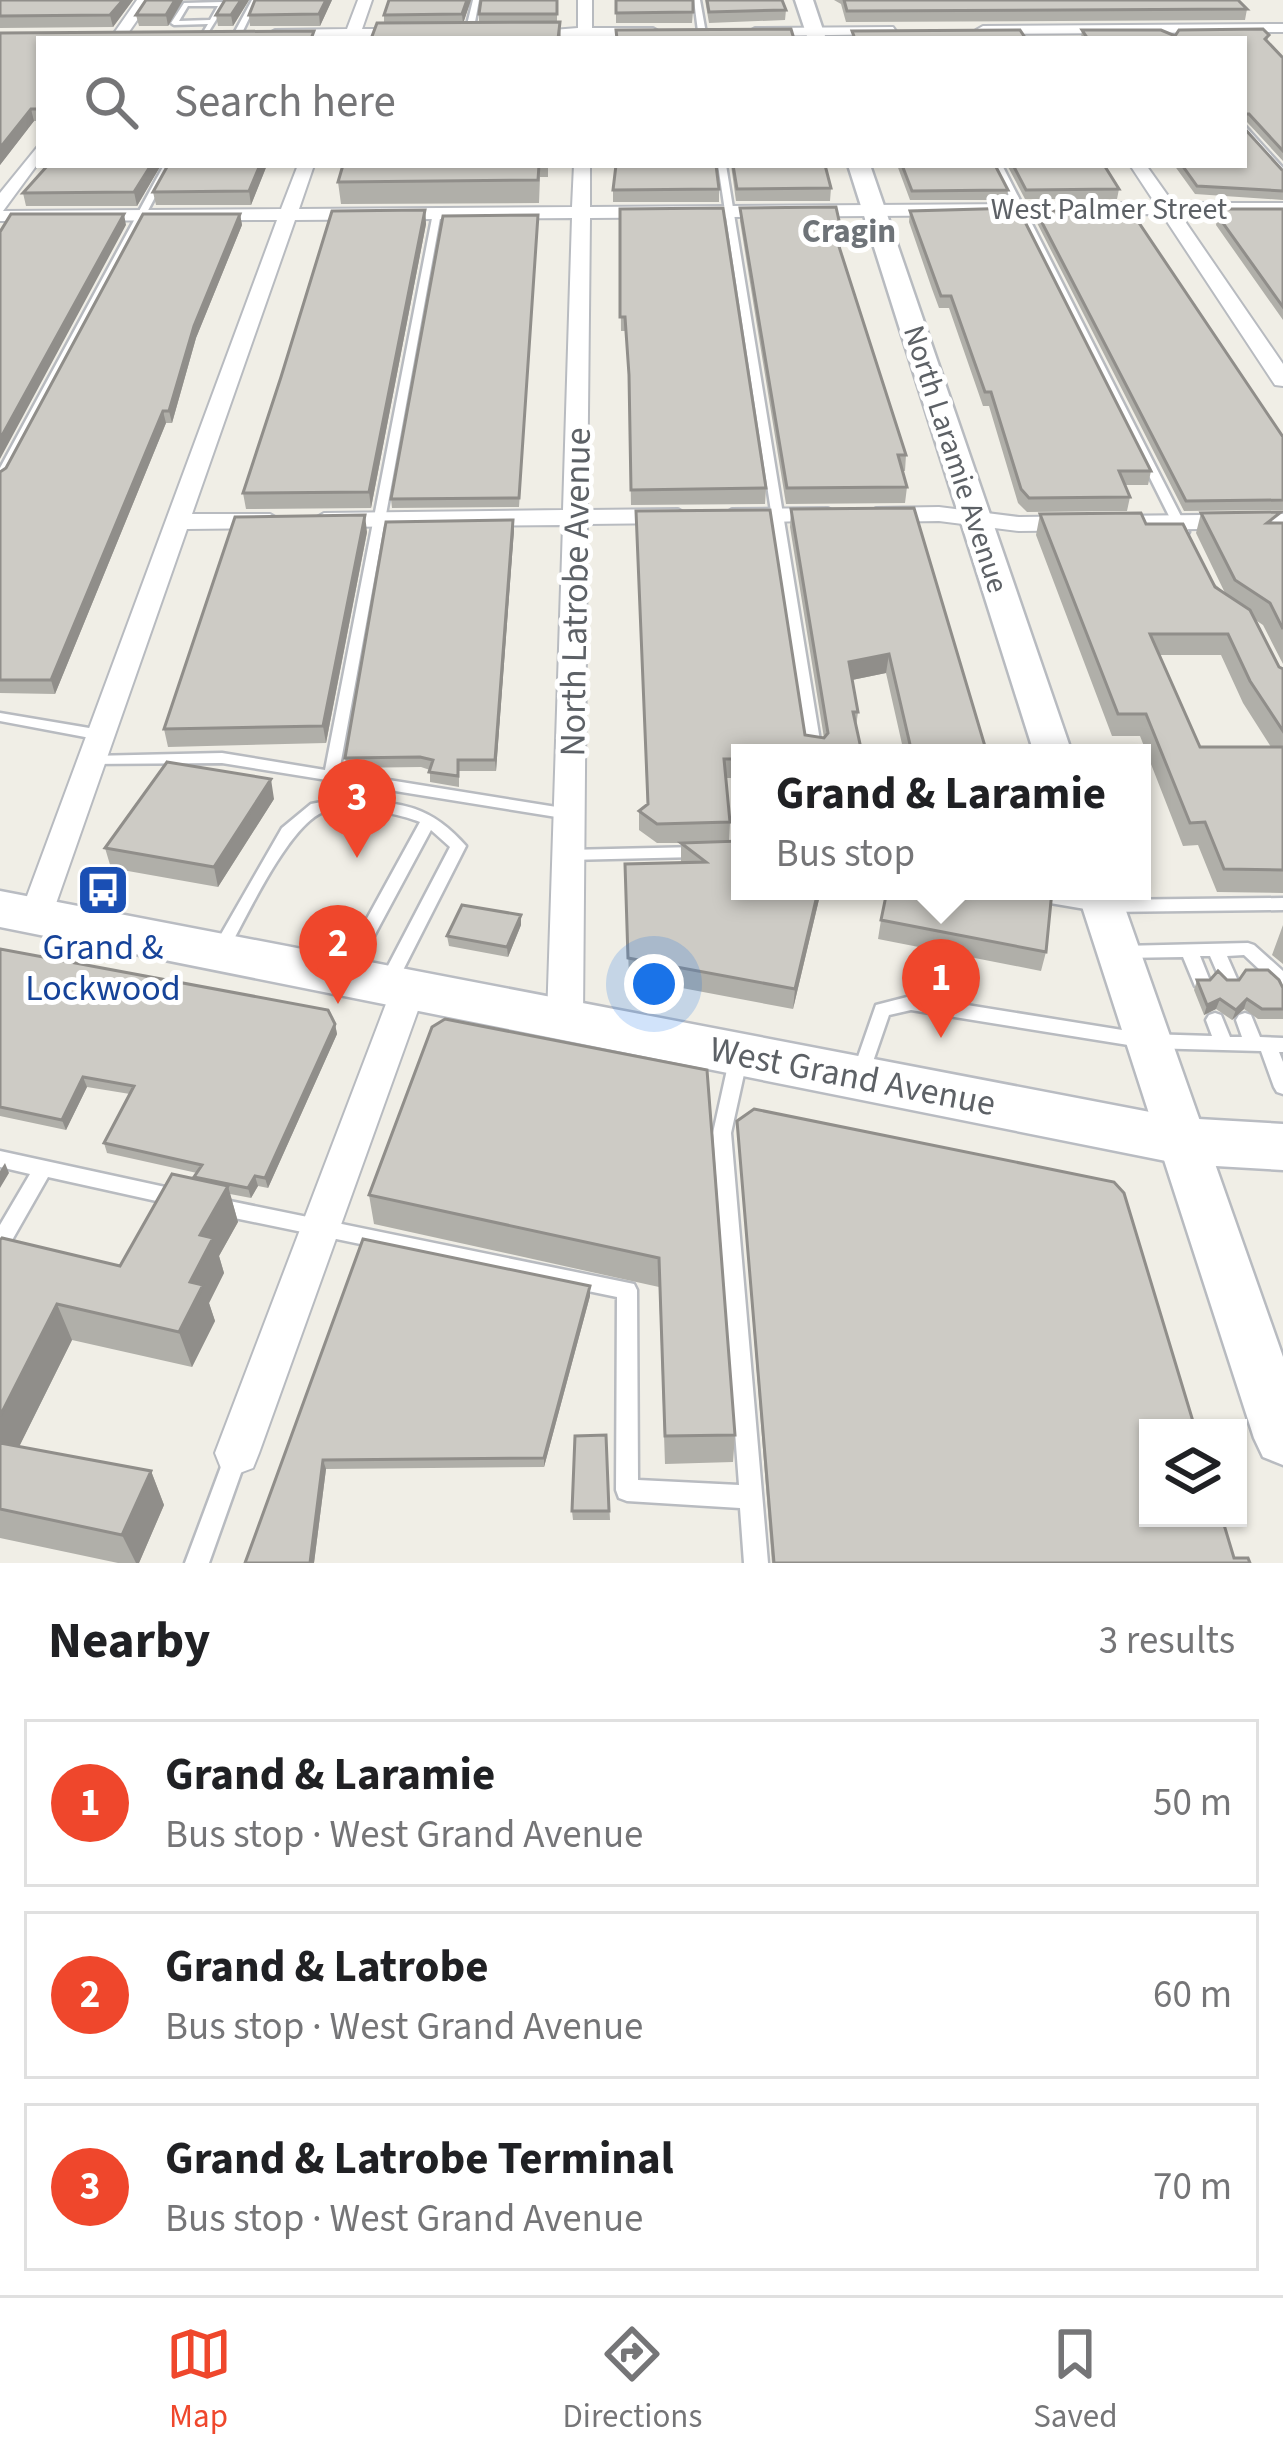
<!DOCTYPE html>
<meta charset="utf-8">
<style>
body{margin:0;font-family:"Source Sans 3",sans-serif;background:#f6f6f6;color:#202124}
.controls{position:absolute;right:36px;bottom:36px;display:grid;overflow:hidden;border-radius:0px;box-shadow:0 3px 9px #0004}
.controls button{width:108px;height:108px;display:grid;place-items:center;padding:0;border:0;border-bottom:3px solid #e0e0e0;background:#fff;color:#202124;font:60px sans-serif}
.you{position:absolute;left:654px;top:984px;width:42px;height:42px;margin:-30px;border:9px solid #fff;border-radius:50%;background:#1a73e8;box-shadow:0 0 0 18px #1a73e833}
.badge{display:grid;place-items:center;width:78px;height:78px;border-radius:50%;background:#ef472c;color:#fff;font-size:39px;font-weight:700}
.pin{position:absolute;translate:-50% -99px;filter:drop-shadow(0 3px 6px #0008)}
.pin::after{content:'';position:absolute;top:63px;width:42px;height:36px;background:inherit;clip-path:polygon(0 0,100% 0,50% 100%)}
.popup{position:absolute;left:731px;top:744px;width:420px;height:156px;box-sizing:border-box;display:grid;place-content:center;border-radius:0px;background:#fff;filter:drop-shadow(0 3px 9px #0005);font-size:39px;white-space:nowrap;color:#757577}
.popup b{font-size:45px;color:#202124}
.popup::after{content:'';position:absolute;left:50%;top:100%;margin-left:-24px;border:24px solid transparent;border-top-color:#fff}
.list{margin:0;padding:0;list-style:none}
h2{display:flex;justify-content:space-between;align-items:center;height:156px;margin:0;padding:0 48px;font-size:51px}
h2 small{font-size:39px;font-weight:400;color:#757577}
.list li{display:grid;grid-template-columns:78px 1fr auto;gap:36px;align-items:center;box-sizing:border-box;height:168px;margin:0 24px 24px;padding:0 24px;border:3px solid #e0e0e0;border-radius:0px}
.list b{display:block;font-size:45px;white-space:nowrap}
.list p{margin:0;font-size:39px;white-space:nowrap;color:#757577}
.list em{font-size:39px;font-style:normal;color:#757577}
.icon{flex:none;width:66px;height:66px;fill:none;stroke:currentColor;stroke-width:2;stroke-linecap:round;stroke-linejoin:round}
.map{position:relative;flex:none;width:1283px;height:1563px;overflow:hidden}
.search{position:absolute;background:#fff;box-shadow:0 3px 9px #0004;left:36px;right:36px;top:36px;height:132px;display:flex;align-items:center;gap:30px;box-sizing:border-box;padding:0 42px;border-radius:0px;color:#757577;font-size:45px}
.sheet{height:732px;background:#fff}
nav{display:flex;justify-content:space-around;align-items:center;box-sizing:border-box;height:168px;border-top:3px solid #e0e0e0;background:#fff;font-size:33px;color:#757577}
nav a{display:grid;justify-items:center;gap:6px}
nav .on{color:#ef472c}
.map>svg:first-child{display:block}
</style>
<div class="map">
<svg width="1283" height="1563" viewBox="0 0 1283 1563">
<rect width="100%" height="100%" fill="#f0eee6"/>
<g fill="none" stroke-linecap="round" stroke-linejoin="round">
<g stroke="#b8bbc0" stroke-width="5">
<path id="service" d="M252 0H258L239 39H231Z
M473 0H479L473 33 469 35 465 33Z
M694 0H700L707 39H699Z
M184 3 223 2 226 4 206 36 202 34 208 24 174 25 171 23ZM188 6H218L210 20 179 21Z
M1244 125 1283 168V176L1244 132Z
M164 165H172L6 479 0 483V468Z
M718 165H726L822 753H808Z
M994 165H1002L1189 532 1187 535H1179L1177 532Z
M437 210 441 213 339 772 569 809 574 810 577 814 574 818 569 819 222 763 86 764 84 761 86 758 91 756 222 753 325 770 433 213Z
M0 713 101 730 108 735 101 740 0 721Z
M337 799C394 803 426 800 466 846L394 988 388 989 382 988 379 983 450 847 431 830 351 979H339L336 975 420 822C398 813 340 802 319 814 285 833 246 918 226 954H214L212 950 282 828 311 804Z
M697 847 705 852 697 857 568 860 560 855 568 850Z
M1006 891H1048L1103 900 1283 898V910L1103 912 1014 897 1008 895Z
M1248 943 1254 945 1283 971V987L1277 986 1244 955 1227 956 1238 981 1235 986H1223L1210 956H1200L1210 981 1207 986H1195L1183 957 1121 958 1115 956 1113 952 1115 948 1121 946Z
M911 996 1147 1034 1212 1036 1206 1020 1209 1015 1215 1013 1221 1015 1230 1037H1242L1236 1020 1239 1015 1245 1013 1251 1015 1260 1037 1283 1038V1052H1279L1283 1062V1094L1277 1092 1274 1087 1261 1051 1147 1048 911 1010 889 1015 867 1079 861 1081 855 1079 852 1074 876 1005Z
M739 1049 745 1051 748 1056 731 1133 768 1563H744L740 1508 627 1501 619 1498 616 1490 617 1297 220 1215 213 1213 210 1207 213 1201 220 1199 634 1284 637 1290 638 1480 739 1485 713 1133 730 1056 733 1051Z
M0 1151 179 1190 186 1192 189 1198 186 1204 179 1206 48 1177 7 1249 0 1252V1225L30 1174 0 1167Z
M236 1445 244 1448 247 1456 209 1563H185L228 1448Z"/>
</g>
<g stroke="#b8bbc0" stroke-width="4">
<path id="minor" d="M137 0H151L124 39H110Z
M358 0H372L362 29H413L420 33 413 37 275 38 268 34 275 30 347 29Z
M578 0H592V28H653L660 32 592 39 514 33 578 28Z
M1283 24V32L983 34 976 30 983 26Z
M893 27 898 34 755 36 748 32 755 28Z
M39 145V162L3 211 281 209 298 165H314L299 209 572 207 574 165H590V207L1155 203 1130 165H1146L1173 203H1283V213L1180 214 1283 364V386L1275 385 1162 214 590 218 587 510 678 509 690 516 678 523 587 524 583 1019 577 1028 565 1032 553 1028 547 1019 563 525 324 527 312 520 324 513 563 510 572 218 295 220 192 514H270L282 521 270 528 187 529 52 915 48 923H24L20 915 277 220 0 221V193Z
M939 507 1019 517 1283 514V528L1019 531 939 521 876 522 864 515 876 508Z
M828 508 840 515 837 520 732 523 720 516 732 509Z
M409 975 421 979 426 988 259 1453 253 1468 237 1474 221 1468 215 1453 392 988 397 979Z"/>
</g>
<g stroke="#b8bbc0" stroke-width="5">
<path id="tertiary" d="M795 0H813L826 39H808Z
M848 165H870L1072 753H1034Z
M1077 891H1119L1283 1357V1465L1263 1457 1254 1438Z"/>
</g>
<g stroke="#b9bcc2" stroke-width="5">
<path id="secondary" d="M0 891 1181 1118 1283 1124V1170L1181 1164 0 927Z"/>
</g>
<use href="#service" fill="#fff" fill-rule="evenodd"/>
<use href="#minor" fill="#fff" fill-rule="evenodd"/>
<use href="#tertiary" fill="#fff" fill-rule="evenodd"/>
<use href="#secondary" fill="#fff" fill-rule="evenodd"/>
</g>
<path fill="#b0afa9" fill-rule="evenodd" d="M0 0H133L113 27 0 28Z
M146 0H183L168 26H139L136 15Z
M249 0 233 26H218L216 15Z
M332 0 320 26H250L249 15Z
M389 0H471L463 23H479V14L557 0V22H560L561 39H371L384 23V15Z
M616 0H694L692 23H616Z
M705 0H782L786 10 785 20 709 23Z
M834 0H1238L1247 9 1245 20 846 22 841 4Z
M1263 29 1269 35 1267 41 1283 58V161L1247 122H1244V39L1081 38 1082 30H1161L1175 36 1179 30Z
M0 33 39 39V121H34L0 165Z
M48 165H161L137 206H26L23 193Z
M267 165 251 205H156L153 192Z
M343 165H548V177H540L539 203 341 204 338 182Z
M731 165H825L831 188 830 201H736Z
M897 165H995L1008 190 1006 200H910Z
M1007 165H1104L1119 189 1117 199H1025Z
M1174 165H1244L1283 171V200L1195 194Z
M719 189V202H613V190Z
M740 208 842 234 841 248H839L906 455 905 471H902L907 487 905 503 786 504 740 221Z
M620 209 766 488 765 504 631 505 629 389 626 331H621Z
M1283 209V320L1216 225 1218 216Z
M425 210 426 224 371 508 246 509 243 493 281 377Z
M910 211 1151 471 1148 485H1125L1130 497 1127 511 1027 512 1018 503 989 406H983L949 308H939L932 289 909 222Z
M1036 211 1283 437V510L1184 511 1035 219Z
M240 214 242 225 196 338 172 423H166L55 694 0 693V472L6 468Z
M538 215 519 507 392 508 391 499Z
M791 509 987 753H904L886 673 852 680 858 712 856 727 862 753H740V778H726L730 822 729 842 740 891H821L793 1009 629 978 625 864 681 862V843H657L639 830V811L647 805 637 529 805 735 824 738 790 527Z
M1201 513 1283 523V664L1263 625 1254 619 1279 667 1283 669V893L1217 892 1198 845 1183 846 1140 736H1112L1036 535 1040 514 1146 524 1225 593 1196 533ZM1159 655H1221L1243 703 1271 747H1200Z
M514 530 496 771H459V787L430 782V770L421 767 347 768 345 758Z
M367 532 326 743 168 747 164 729Z
M274 799 218 887 111 868 105 848Z
M881 920 1046 952 1041 971 878 939Z
M521 925 508 957 449 946 447 936Z
M1283 925V964L1272 955Z
M0 949 335 1024 337 1034 268 1188 258 1186 251 1198 230 1194 238 1222 219 1256 224 1273 209 1303 215 1321 192 1367 72 1340 19 1447 151 1471 164 1505 139 1563H118L0 1538V1240L120 1266 195 1179 197 1173 107 1153 104 1143 130 1094 87 1087 66 1130 0 1116Z
M1197 980H1227L1283 988V1019H1258L1244 1009 1232 1020 1216 1009 1204 1015 1194 990Z
M707 1070 735 1435 733 1462 665 1464 659 1287 374 1224 369 1195Z
M737 1121 1234 1558 1250 1563H772Z
M363 1239 590 1286V1296L544 1467 326 1469 314 1563H245Z
M606 1435 610 1520H573L572 1511Z"/>
<path fill="#908e8a" d="M123 0H133L113 27 110 15Z
M175 0H183L168 26 166 15Z
M241 0H249L233 26 231 15Z
M326 0H332L320 26 319 14Z
M467 0H471L463 24 462 14Z
M31 109 34 121 0 165V148Z
M151 165H161L137 206 134 192Z
M260 165H267L251 205 249 191Z
M425 210 426 224 371 508 369 492Z
M124 214 126 225 0 459V439Z
M240 214 242 225 196 338 172 423 169 411 194 326Z
M163 411 166 423 55 694 51 680Z
M365 515 367 532 326 743 323 726Z
M513 520 514 530 496 771 495 760Z
M889 654 886 673 847 681 849 662Z
M271 779 274 799 218 887 214 867Z
M818 891H821L793 1009 795 989Z
M521 915V925L508 957 507 947Z
M1220 999 1216 1009 1204 1015 1207 1005Z
M1247 999 1244 1009 1232 1020 1236 1010Z
M335 1024 337 1034 268 1188 265 1178Z
M83 1077 87 1087 66 1130 62 1120Z
M5 1163 9 1173 0 1188V1171Z
M255 1176 258 1186 251 1198 248 1188Z
M228 1186 238 1222 219 1256 224 1273 209 1303 215 1321 192 1367 179 1332 200 1235Z
M590 1286V1296L544 1467V1458Z
M57 1304 72 1340 5 1475 0 1465V1416Z
M323 1460 326 1469 314 1563H310Z
M151 1471 164 1505 139 1563H136L122 1535Z"/>
<path fill="#cdcbc5" stroke="#908e8a" stroke-width="3" d="M0 0H123L110 15 0 16Z
M146 0H175L166 15H136Z
M225 0H241L231 15H216Z
M255 0H326L319 14 249 15Z
M389 0H467L462 14 384 15Z
M481 0H557V14H479Z
M616 0H693V12L616 13Z
M707 0H782L786 10 709 12Z
M844 0H1238L1247 9 847 11Z
M560 22 558 39H371L377 23Z
M791 29 794 39H617L616 30Z
M1263 29 1269 35 1265 39 1283 58V151L1249 114H1244V39H1088L1082 30H1161L1175 36 1179 30Z
M1020 30 1026 39H855L852 31Z
M314 31 311 39H39V109H31L0 148V33Z
M1244 128 1283 171V191L1197 186 1182 165H1244Z
M48 165H151L134 192 23 193Z
M168 165H260L249 191 153 192Z
M343 165H539L538 180 338 182Z
M616 165H716L719 189 613 190Z
M733 165H825L831 188 737 189Z
M902 165H995L1008 190 912 191Z
M1013 165H1104L1119 189 1026 190Z
M836 207 842 234H835L906 455H898L907 487 787 488 740 208Z
M723 208 766 488 631 490 629 375 625 317H620V209Z
M1018 208 1151 471H1119L1130 497 1029 498 1021 489 991 392H985L951 296H941L910 211Z
M1227 209H1283V307L1218 216Z
M425 210 369 492 243 493 281 377 332 211Z
M1036 211H1131L1283 437V500L1186 501Z
M11 214H124L0 439V232Z
M143 214H240L194 326 169 411H163L51 680H0V472L6 468Z
M538 215 519 498 391 499 443 216Z
M914 508 987 753H912L889 654 849 662 858 712H853L862 753H740V759H724L730 822 657 824 639 811 648 804 636 511 770 510 805 735 824 738 828 733 791 509Z
M1281 512 1267 523H1283V629L1270 603 1235 580 1201 513Z
M1141 513 1146 524H1183L1215 587 1250 610 1279 667 1283 669V731L1250 681 1228 634H1150L1200 747H1283V870L1224 869 1205 822 1190 823 1146 714H1118L1040 514Z
M365 515 323 726 164 729 235 517Z
M513 520 495 760H458V776L429 772 433 760 420 757 345 758 386 522Z
M167 762 271 779 214 867 105 848Z
M740 841V891H818L795 989 628 958 625 864 706 862 681 843Z
M887 891H1052L1046 952 881 920Z
M462 905 521 915 507 947 447 936Z
M0 949 328 1010 335 1024 265 1178 255 1176 248 1188 194 1177 202 1165 104 1143 134 1086 83 1077 62 1120 0 1107Z
M1246 970H1268L1279 980 1283 988V1009H1262L1247 999 1236 1010 1220 999 1207 1005 1197 980H1210L1218 971 1227 980H1239Z
M445 1019 707 1070 735 1435 665 1436 659 1258 369 1195 432 1027Z
M754 1109 1114 1182 1124 1193 1195 1428H1148V1518H1222L1234 1558H1248L1250 1563H774L737 1121Z
M172 1174 228 1186 200 1235 213 1238 190 1282 203 1285 179 1332 57 1304 0 1416V1240L2 1238 120 1266Z
M363 1239 590 1286 544 1458 323 1460 310 1563H245Z
M606 1435 609 1511H572L575 1436Z
M0 1443 151 1471 122 1535 0 1509Z"/>
<defs>
<g id="bus-square" transform="scale(2.7)"><rect x="-9" y="-9" width="18" height="18" rx="4" fill="#1a4fb4" stroke="#fff"/><path d="M-5-6H5V4H4V6H2V4H-2V6H-4V4H-5ZM-3.5-4V0h7V-4ZM-3.5 1.2v1.5H-2V1.2ZM2 1.2v1.5H3.5V1.2Z" fill="#fff"/></g>
</defs>
<g fill-rule="evenodd">
<use href="#bus-square" x="103" y="890"/>
</g>
<g text-anchor="middle" stroke-width="10" stroke-linejoin="round" paint-order="stroke">
<g font-size="30" fill="#5d6166" stroke="#fff">
<text x="1109" y="219">West Palmer Street</text>
<text transform="translate(956 459) rotate(72)" y="10">North Laramie Avenue</text>
</g>
<g font-size="33" font-weight="bold" fill="#6e7378" stroke="#fff">
<text x="849" y="242">Cragin</text>
</g>
<g font-size="36" fill="#5d6166" stroke="#fff">
<text transform="translate(574 592) rotate(-89)" y="13">North Latrobe Avenue</text>
<text transform="translate(853 1075) rotate(11)" y="13">West Grand Avenue</text>
</g>
<g font-size="36" fill="#164399" stroke="#fff">
<text x="103" y="959">Grand &amp;<tspan x="103" dy="41">Lockwood</tspan></text>
</g>
</g>
</svg>
<div class="controls">
<button><svg class="icon" aria-label="layers" viewBox="0 0 24 24"><path d="M12 4l9 5-9 5-9-5zM3 14l9 5 9-5"/></svg></button>
</div>
<div class="you"></div>
<div class="pin badge" style="left:941px;top:1038px">1</div>
<div class="popup"><b>Grand &amp; Laramie</b>Bus stop</div>
<div class="pin badge" style="left:338px;top:1004px">2</div>
<div class="pin badge" style="left:357px;top:858px">3</div>
<div class="search"><svg class="icon" aria-label="search" viewBox="0 0 24 24"><circle cx="10" cy="10" r="6"/><path d="M15 15l6 6"/></svg>Search here</div>
</div>
<section class="sheet">
<h2>Nearby<small>3 results</small></h2>
<ul class="list">
<li><span class="badge">1</span><div><b>Grand &amp; Laramie</b><p>Bus stop · West Grand Avenue</p></div><em>50 m</em></li>
<li><span class="badge">2</span><div><b>Grand &amp; Latrobe</b><p>Bus stop · West Grand Avenue</p></div><em>60 m</em></li>
<li><span class="badge">3</span><div><b>Grand &amp; Latrobe Terminal</b><p>Bus stop · West Grand Avenue</p></div><em>70 m</em></li>
</ul>
</section>
<nav>
<a class="on"><svg class="icon" aria-label="map" viewBox="0 0 24 24"><path d="M3 6l6-2 6 2 6-2v14l-6 2-6-2-6 2zM9 4v14M15 6v14"/></svg>Map</a>
<a><svg class="icon" aria-label="directions" viewBox="0 0 24 24"><path d="M12 3l9 9-9 9-9-9zM9 14v-3h6M13 9l2 2-2 2"/></svg>Directions</a>
<a><svg class="icon" aria-label="saved" viewBox="0 0 24 24"><path d="M7 4h10v16l-5-4-5 4z"/></svg>Saved</a>
</nav>
